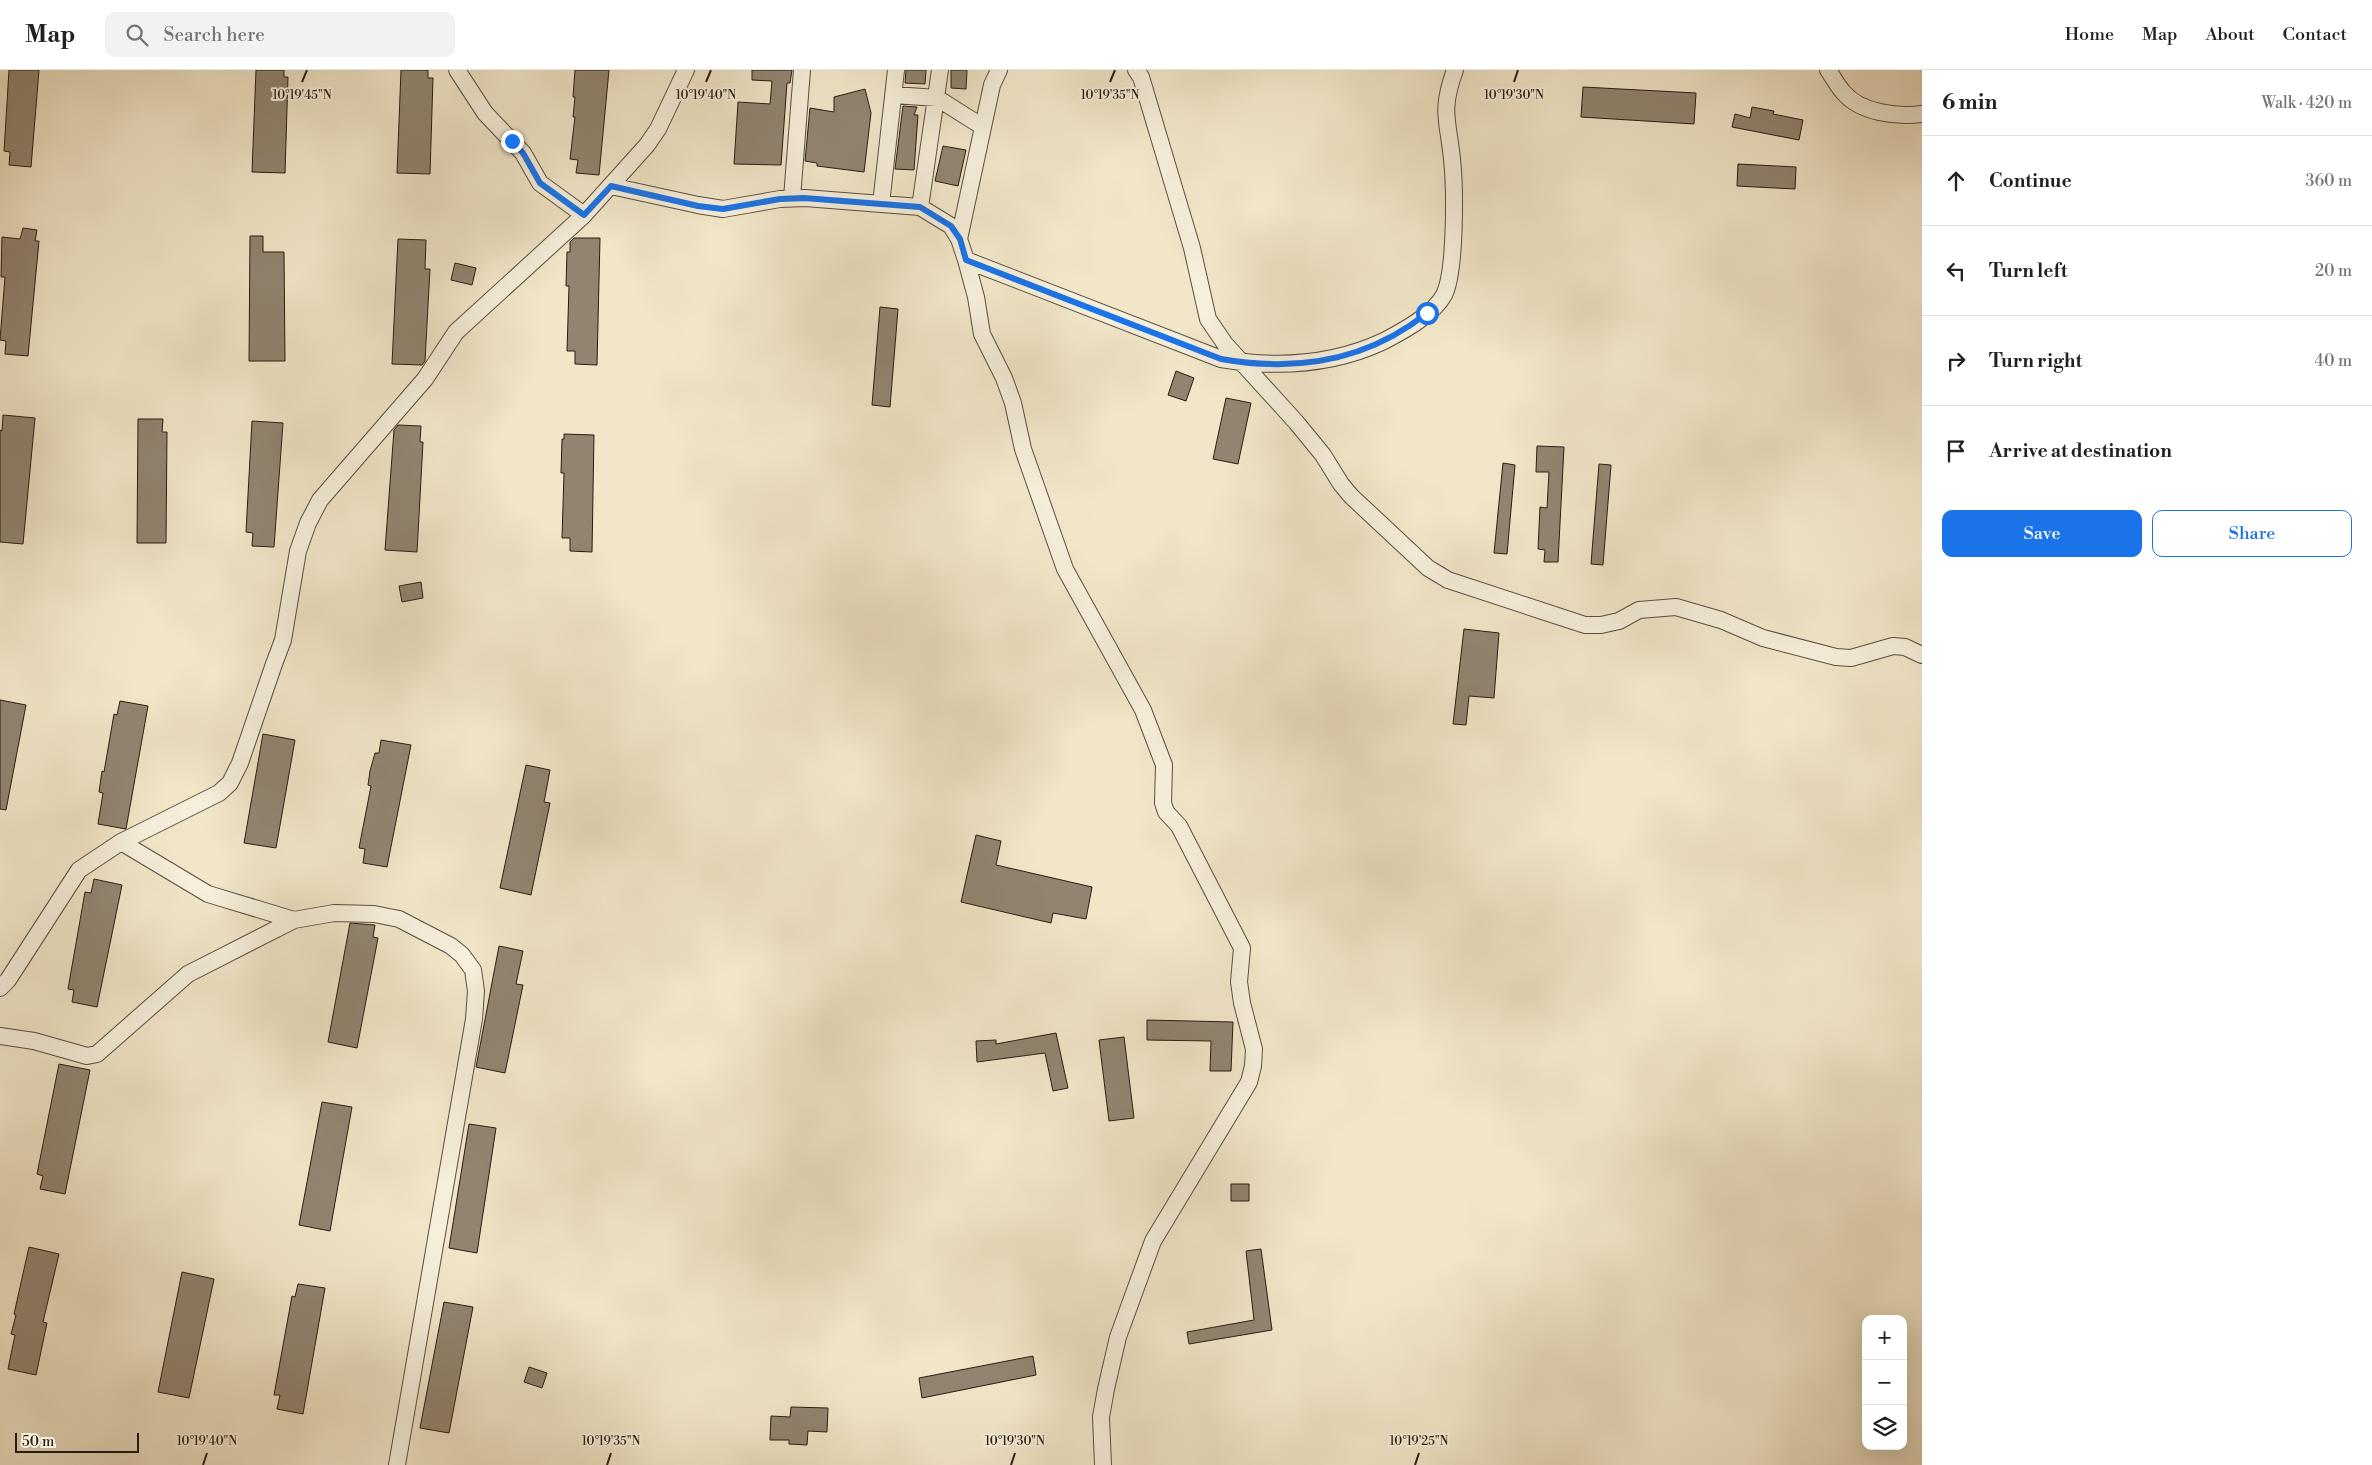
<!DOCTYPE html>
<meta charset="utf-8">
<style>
body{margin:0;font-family:"Libre Bodoni",serif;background:#f2f2f2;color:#202124}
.controls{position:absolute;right:15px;bottom:15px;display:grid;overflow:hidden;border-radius:10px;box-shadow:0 5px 20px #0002}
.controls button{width:45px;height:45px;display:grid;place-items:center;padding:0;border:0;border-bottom:1px solid #e0e0e0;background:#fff;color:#202124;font:25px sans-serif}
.scale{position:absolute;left:15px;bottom:12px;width:124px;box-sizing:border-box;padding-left:5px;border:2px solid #291c12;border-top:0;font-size:14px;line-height:18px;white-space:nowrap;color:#291c12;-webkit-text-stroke:4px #f6efdb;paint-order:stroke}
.stop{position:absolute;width:15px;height:15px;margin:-11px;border:4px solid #1a73e8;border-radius:50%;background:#fff}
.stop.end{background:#1a73e8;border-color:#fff;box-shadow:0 1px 5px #0008}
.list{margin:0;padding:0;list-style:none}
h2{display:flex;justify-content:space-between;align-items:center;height:65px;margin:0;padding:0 20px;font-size:21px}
h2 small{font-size:16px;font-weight:400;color:#757577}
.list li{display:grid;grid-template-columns:32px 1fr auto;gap:15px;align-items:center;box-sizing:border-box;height:90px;padding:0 20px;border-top:1px solid #e0e0e0}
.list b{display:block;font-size:19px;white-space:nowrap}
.list em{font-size:16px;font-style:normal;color:#757577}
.actions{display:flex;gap:10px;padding:15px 20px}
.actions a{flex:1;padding:11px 0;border:1px solid #1a73e8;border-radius:10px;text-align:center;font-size:18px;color:#1a73e8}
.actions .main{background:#1a73e8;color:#fff}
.icon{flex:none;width:28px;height:28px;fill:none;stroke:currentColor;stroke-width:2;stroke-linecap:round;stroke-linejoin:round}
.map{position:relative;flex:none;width:1922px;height:1395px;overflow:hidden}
header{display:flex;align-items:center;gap:30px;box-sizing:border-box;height:70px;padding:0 25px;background:#fff;border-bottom:1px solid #e0e0e0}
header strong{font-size:24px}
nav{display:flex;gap:28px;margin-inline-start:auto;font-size:18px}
.search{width:350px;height:45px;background:#f2f2f2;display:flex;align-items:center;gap:12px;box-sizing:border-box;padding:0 18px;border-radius:10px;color:#757577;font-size:19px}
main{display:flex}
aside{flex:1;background:#fff}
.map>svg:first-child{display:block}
</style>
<header>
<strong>Map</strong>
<div class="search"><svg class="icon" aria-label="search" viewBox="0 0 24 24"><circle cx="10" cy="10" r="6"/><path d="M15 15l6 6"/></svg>Search here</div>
<nav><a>Home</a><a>Map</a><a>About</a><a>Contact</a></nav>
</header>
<main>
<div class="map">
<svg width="1922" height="1395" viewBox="0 0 1922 1395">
<rect width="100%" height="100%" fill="#f1e6c8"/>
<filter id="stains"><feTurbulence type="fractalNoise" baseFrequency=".004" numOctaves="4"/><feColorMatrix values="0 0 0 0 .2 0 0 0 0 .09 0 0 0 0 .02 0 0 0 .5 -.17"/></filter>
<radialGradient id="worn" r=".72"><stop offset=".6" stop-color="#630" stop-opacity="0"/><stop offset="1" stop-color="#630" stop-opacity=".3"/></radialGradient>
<path fill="#918571" stroke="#291c12" d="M9 0H39L31 97 9 95 10 82 4 81Z
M256 0H284V7H288L285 103 252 102Z
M401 0H428V8H433L430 104 397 103Z
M575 0H609L599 105 576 103 578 90 570 89 575 47H573L575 27H573Z
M752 0H792L790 13H787L781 95 734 94 738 32 770 34 772 11 752 10Z
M906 0H926L925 14 905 13Z
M951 0H967L966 19 951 18Z
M1583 17 1696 23 1694 54 1581 47Z
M865 19 871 43 864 102 817 96V93L805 91 810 38 834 42V27Z
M903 36 917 37 914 45H918L914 100 895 99Z
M1752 37 1774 41 1773 44 1803 50 1799 70 1732 57 1735 44 1750 48Z
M943 76 966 80 958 116 935 111Z
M1738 94 1796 97 1795 119 1737 116Z
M23 158 37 160 35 171H39L28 286 5 284 6 271 0 270 5 207H1L2 167 20 169Z
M250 166H263V182H284L285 291H249Z
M574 168H600L597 295 575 294V281H567L569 216H566L567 182H570V172Z
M398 169 426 170 425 199H430L425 291 422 295 392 294Z
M455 193 476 198 472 215 451 210Z
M880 237 898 239 890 337 872 335Z
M1176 301 1194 308 1186 331 1168 325Z
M1226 328 1251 333 1238 394 1213 389Z
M3 345 35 348 23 474 0 472V360L2 361Z
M138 349H163L162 362H167L166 473H137Z
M252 351 283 353 274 477 252 476 253 463 246 462Z
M398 355 421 356 420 372H423L417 482 385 480 394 360Z
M564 364 594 365 592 482 570 481V468H562L564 403H561L562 369H564Z
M1537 376 1564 377 1558 492H1544L1545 480 1538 479 1540 437 1547 438 1549 402H1536Z
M1503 393 1515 395 1507 484 1494 483Z
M1599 394 1611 395 1603 495 1591 494Z
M421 512 423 528 402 532 399 516Z
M1464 559 1499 563 1494 628 1469 626 1466 655 1453 654Z
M0 630 26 635 6 740 0 739Z
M120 631 148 636 126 759 98 754 103 723 99 722 102 701 104 702 114 644 117 645Z
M263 664 295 670 276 778 244 773Z
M381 670 411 675 387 797 363 793 365 779 359 778 371 716 368 715 370 701 375 683H379Z
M526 695 550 700 544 732 550 733 531 825 500 818Z
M976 765 1001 771 996 795 1092 817 1086 849 1053 843 1051 853 961 832Z
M94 809 122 815 97 937 72 932 74 920 68 919 85 822 91 823Z
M350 853 375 855 373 867 378 868 357 978 328 972Z
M499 876 523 881 516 914 523 915 505 1003 476 997Z
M1147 950 1233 952 1231 1001H1210L1211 971 1147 970Z
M1056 963 1068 1018 1053 1021 1045 983 977 992 976 971 996 970V974Z
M1124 967 1134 1048 1109 1051 1099 970Z
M59 994 90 1000 65 1124 40 1119 43 1106 37 1104Z
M322 1032 352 1037 330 1161 299 1155Z
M469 1054 496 1058 477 1183 449 1178Z
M1231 1114H1249V1131H1231Z
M29 1177 59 1184 43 1252 47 1253 36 1305 8 1299 15 1265 11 1264 16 1245 14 1244Z
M1261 1179 1272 1260 1189 1274 1187 1262 1254 1250 1246 1181Z
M182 1202 214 1209 189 1328 158 1322Z
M298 1214 325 1218 303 1344 277 1339 280 1325H274L292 1226 295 1227Z
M444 1232 473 1237 449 1363 420 1358Z
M1033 1286 1036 1305 922 1328 919 1308Z
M529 1297 547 1303 542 1318 524 1312Z
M791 1337 828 1338 827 1362 808 1361 807 1375 789 1374V1370H770L771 1346 790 1347Z"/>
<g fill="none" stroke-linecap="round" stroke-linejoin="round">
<g stroke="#5b4e40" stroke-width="18">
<path id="street" d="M457 0 485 43 523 83 540 113 584 145
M1136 0 1141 7 1192 178 1208 249 1225 274 1296 352 1323 385 1341 414 1351 426 1428 498 1448 510 1585 555H1601L1619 551 1639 540 1676 537 1721 550 1763 568 1836 587 1851 588 1893 576 1905 577 1922 585
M1828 0C1833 7 1838 17 1844 23 1861 43 1897 47 1922 44
M894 25 937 28 983 57
M611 116 698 135 723 139 780 129 805 128 920 137 951 156 959 169 966 190 976 227 982 264 1004 308 1013 333 1023 379 1065 499 1143 640 1164 695 1163 733 1166 742 1179 756 1242 878 1239 912 1242 933 1254 979 1253 996 1249 1012 1153 1171 1118 1267 1106 1319 1101 1347 1103 1395
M792 128 802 0
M881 134 896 0
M920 137 940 0
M959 169 992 15 999 0
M966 190 1221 289C1276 298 1333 295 1384 271 1403 261 1433 245 1444 225 1456 201 1455 117 1452 89 1448 50 1440 41 1455 0
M121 772 208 824 294 850
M0 918 8 910 79 800 121 772 219 723 230 713 240 693 274 594 283 570 298 481 308 453 320 430 425 309 456 262 584 145 647 75 658 59 686 0
M0 966 34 971 87 986 97 984 188 904 294 850 334 843 374 844 399 849 451 876 462 885 473 900 476 921 474 949 397 1395"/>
</g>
<use href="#street" stroke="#f6efdb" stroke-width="16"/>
</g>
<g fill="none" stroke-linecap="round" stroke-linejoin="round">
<path stroke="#1a73e8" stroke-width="6" d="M512 71 523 83 540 113 584 145 611 116 698 136 723 139 780 129 804 128 920 137 951 156 960 169 966 190 1221 289C1295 302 1367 291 1427 243"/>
</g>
<path fill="none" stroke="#291c12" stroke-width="2" d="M302 12 307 0M706 12 711 0M1110 12 1115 0M1514 12 1518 0M203 1395 207 1383M607 1395 611 1383M1011 1395 1015 1383M1415 1395 1419 1383"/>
<g font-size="12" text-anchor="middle" fill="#291c12" stroke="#f6efdb" stroke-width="4" stroke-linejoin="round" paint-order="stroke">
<text x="302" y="29">10°19'45"N</text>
<text x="706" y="29">10°19'40"N</text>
<text x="1110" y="29">10°19'35"N</text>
<text x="1514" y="29">10°19'30"N</text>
<text x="207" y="1375">10°19'40"N</text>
<text x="611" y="1375">10°19'35"N</text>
<text x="1015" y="1375">10°19'30"N</text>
<text x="1419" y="1375">10°19'25"N</text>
</g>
<rect width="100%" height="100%" filter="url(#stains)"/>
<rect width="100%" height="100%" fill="url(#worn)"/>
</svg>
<div class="controls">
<button>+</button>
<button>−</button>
<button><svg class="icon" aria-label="layers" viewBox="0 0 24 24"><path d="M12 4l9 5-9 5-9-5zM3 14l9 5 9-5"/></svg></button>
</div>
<div class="scale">50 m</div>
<div class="stop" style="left:1427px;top:243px"></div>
<div class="stop end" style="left:512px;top:71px"></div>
</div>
<aside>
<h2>6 min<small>Walk · 420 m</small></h2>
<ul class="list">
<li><svg class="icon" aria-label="ahead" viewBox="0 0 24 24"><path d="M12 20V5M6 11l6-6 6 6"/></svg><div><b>Continue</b></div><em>360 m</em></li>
<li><svg class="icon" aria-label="left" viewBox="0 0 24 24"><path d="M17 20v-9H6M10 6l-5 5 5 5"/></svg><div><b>Turn left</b></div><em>20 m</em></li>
<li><svg class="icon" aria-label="right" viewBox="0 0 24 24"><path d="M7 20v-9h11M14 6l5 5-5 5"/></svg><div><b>Turn right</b></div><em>40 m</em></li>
<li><svg class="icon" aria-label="arrive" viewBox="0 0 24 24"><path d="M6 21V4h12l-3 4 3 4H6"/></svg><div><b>Arrive at destination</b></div></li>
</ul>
<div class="actions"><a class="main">Save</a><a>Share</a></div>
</aside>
</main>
